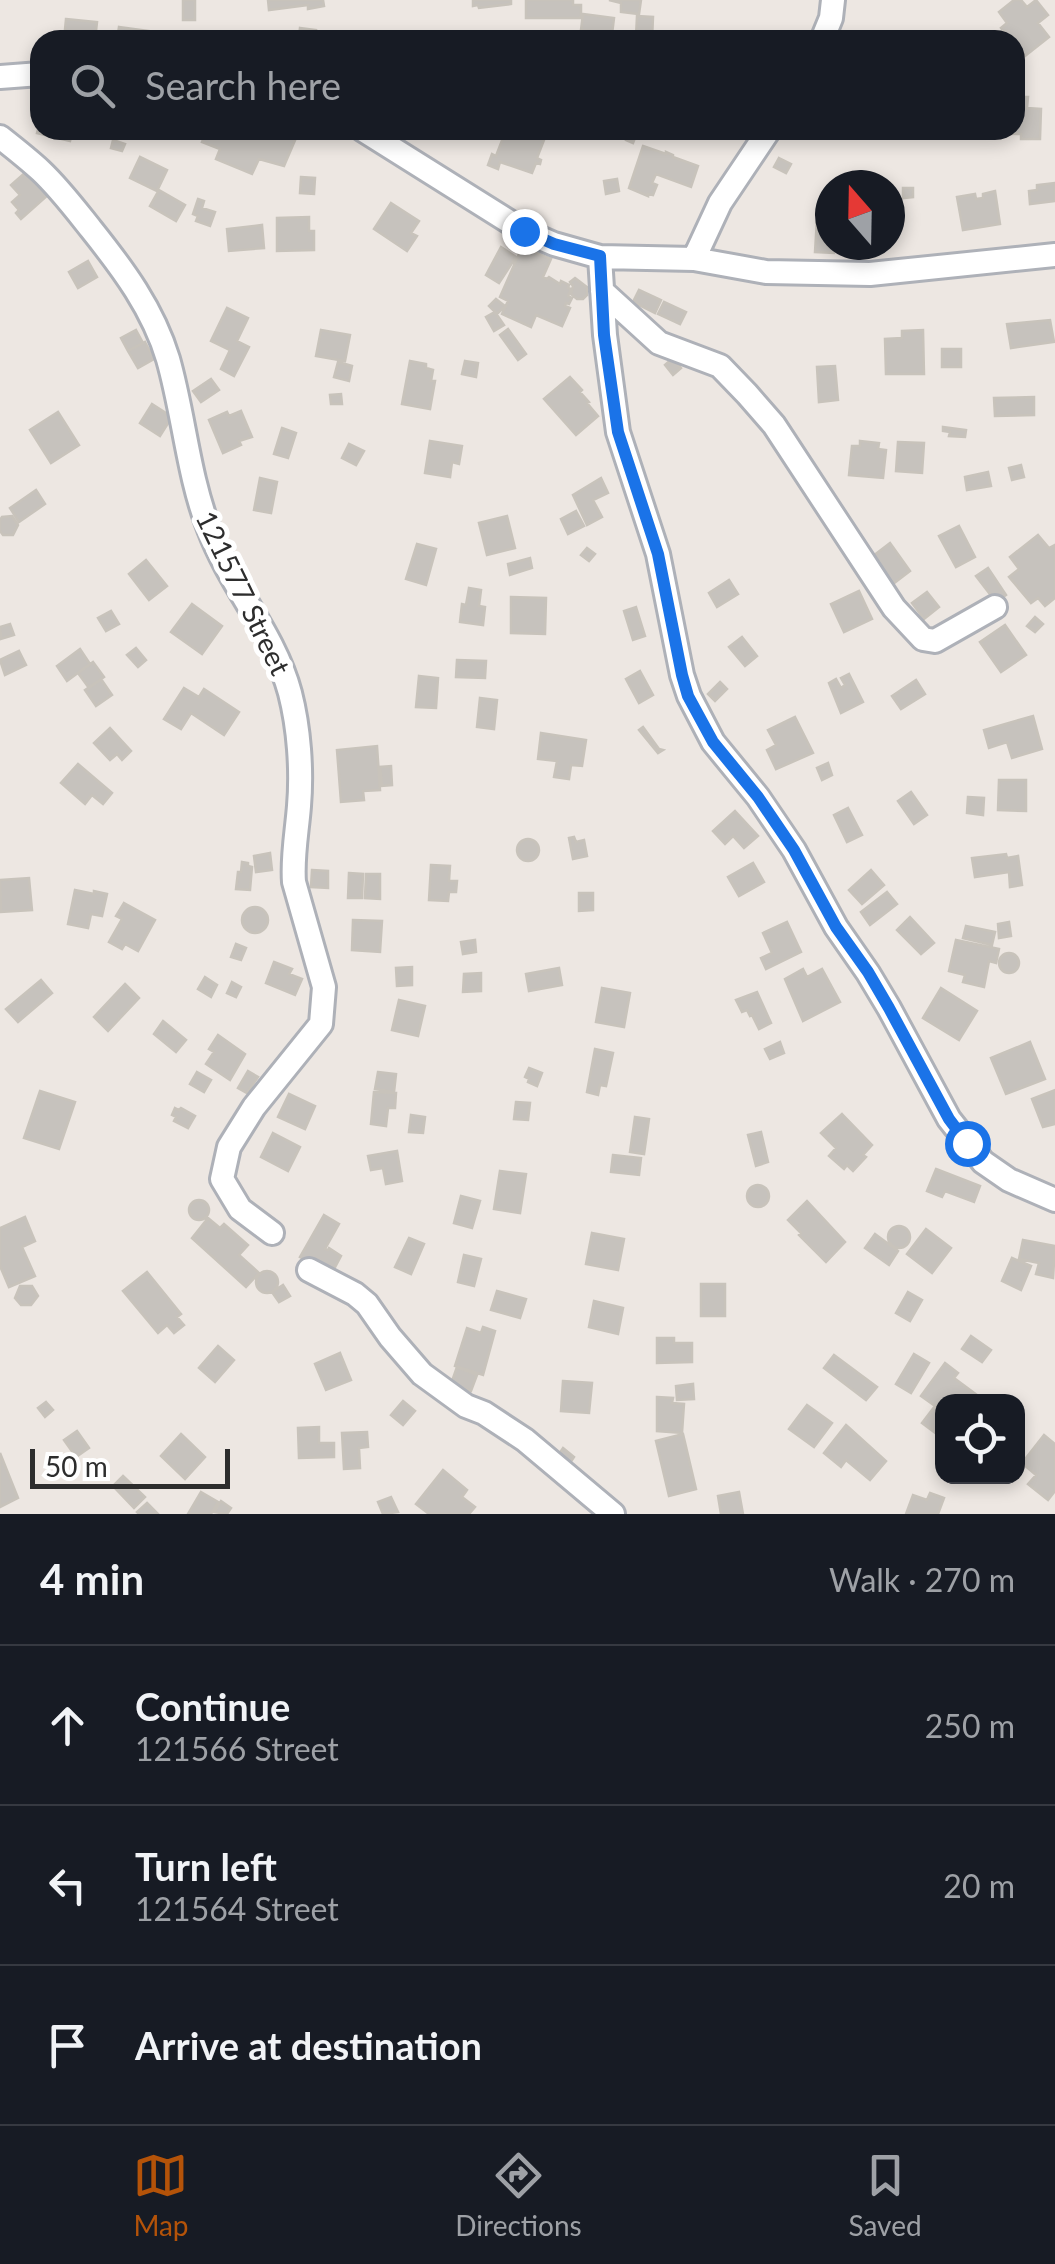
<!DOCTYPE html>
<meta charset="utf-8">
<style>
body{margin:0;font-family:Lato,sans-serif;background:#242831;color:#f1f3f6}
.controls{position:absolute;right:30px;bottom:30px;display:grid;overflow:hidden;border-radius:20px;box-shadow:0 5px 15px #0003}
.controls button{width:90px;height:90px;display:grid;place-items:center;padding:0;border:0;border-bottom:2px solid #363941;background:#171b24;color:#f1f3f6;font:50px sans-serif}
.compass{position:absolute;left:815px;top:170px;width:90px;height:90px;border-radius:50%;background:#171b24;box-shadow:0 5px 15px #0003;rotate:340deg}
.scale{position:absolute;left:30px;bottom:25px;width:200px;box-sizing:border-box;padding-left:10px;border:5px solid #2d2d2d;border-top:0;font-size:28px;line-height:35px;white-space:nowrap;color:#2d2d2d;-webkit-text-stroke:8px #fff;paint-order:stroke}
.stop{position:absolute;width:30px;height:30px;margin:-22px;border:8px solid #1a73e8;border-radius:50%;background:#fff}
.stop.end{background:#1a73e8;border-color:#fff;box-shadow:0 2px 10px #0008}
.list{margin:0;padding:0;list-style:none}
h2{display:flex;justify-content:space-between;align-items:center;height:130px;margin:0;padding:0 40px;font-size:42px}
h2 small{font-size:32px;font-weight:400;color:#9ea1a6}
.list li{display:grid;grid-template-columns:65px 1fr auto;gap:30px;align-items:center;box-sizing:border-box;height:160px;padding:0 40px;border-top:2px solid #363941}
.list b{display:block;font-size:38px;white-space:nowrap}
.list p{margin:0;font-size:32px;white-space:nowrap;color:#9ea1a6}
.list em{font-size:32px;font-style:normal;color:#9ea1a6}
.icon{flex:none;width:55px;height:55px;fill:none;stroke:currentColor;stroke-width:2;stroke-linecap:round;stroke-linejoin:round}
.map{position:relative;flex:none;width:1055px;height:1514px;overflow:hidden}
.search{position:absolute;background:#171b24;box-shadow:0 5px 15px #0003;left:30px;right:30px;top:30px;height:110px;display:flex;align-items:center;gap:25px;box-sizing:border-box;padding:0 35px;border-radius:30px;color:#9ea1a6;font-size:38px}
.sheet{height:610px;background:#171b24}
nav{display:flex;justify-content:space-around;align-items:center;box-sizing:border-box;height:140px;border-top:2px solid #363941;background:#171b24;font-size:28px;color:#9ea1a6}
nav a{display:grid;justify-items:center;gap:5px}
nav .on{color:#b45309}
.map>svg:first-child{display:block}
</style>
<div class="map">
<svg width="1055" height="1514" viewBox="0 0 1055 1514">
<rect width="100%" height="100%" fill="#ede7e2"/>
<path fill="#c6c2bd" stroke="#c8c3bb" stroke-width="2.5" d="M183 0H195V20H183Z
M268 0H323L324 6 308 9V5L269 10Z
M473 0H511V4L479 8 478 5 473 6Z
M526 0H573V5H581V18H526Z
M609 0H641L639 14 621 12V3Z
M1014 0H1021L1027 7 1036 0 1048 15 1038 23 1049 37 1025 56 1015 44V40H1011L1001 28 1007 23 999 12Z
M583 14 614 18 612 34 581 30Z
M637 16 653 17 652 40H634V37H636Z
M66 19 97 22 95 40H64Z
M119 27 149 31 148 40H117Z
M300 28 316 30 315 39 299 36Z
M1015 97H1028L1027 108 1041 109 1040 139H1021V134L979 133V130H1015Z
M40 122V130H73L70 141 37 133Z
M207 130 243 132 247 130 266 138 269 130H276L296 138 284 166 259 159 252 174 216 159 220 149 202 142Z
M506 130 512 132 515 130 544 140 537 158 541 160 540 164 536 163 532 173 500 162 498 169 488 165 492 154 496 156Z
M629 130H638L633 143 626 140Z
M113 140 125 144 122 151 111 148Z
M643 146 666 154V152L673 155V157L698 166 691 187 656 174 652 183 657 185 653 195 648 194V196L629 188Z
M140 157 167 170 157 191 130 178Z
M779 158 791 164 786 173 774 167Z
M27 171 48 195 21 219 16 213 19 210 12 202 20 195 11 185Z
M301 177 315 178 314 194 300 193Z
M617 179 619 191 606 194 604 181Z
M1055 183V201L1030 204 1029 191 1037 190V185Z
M903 188H913V197L903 198Z
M159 190 185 205 176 221 150 206Z
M995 191 1000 224 963 230 957 197 975 194 976 199 983 198V194Z
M198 199 204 201 202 208 215 212 210 226 196 221 198 216 193 214Z
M391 203 419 221 411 233 417 236 407 251 374 229Z
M309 217V231H314V250L277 251V218Z
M817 219H830V245H865V249L834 248V253L815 252Z
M262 225 264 248 229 251 227 229Z
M501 247 516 257 499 283 486 275Z
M522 247 551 259 543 277 547 279 549 277 560 284 561 281 569 285 568 288 571 289 568 296 572 298 569 304 566 303 565 306 570 308 562 326 536 315 531 327 502 314 508 301 500 297Z
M88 261 97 277 78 288 69 272Z
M575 278 587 287V295L583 299H577L571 294 573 286 570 282Z
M639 290 661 300 655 313 633 302Z
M496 299 505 306 497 314 489 306Z
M664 302 686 312 680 324 658 314Z
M227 308 248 318 237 341 249 347 234 376 221 369 230 350 211 341Z
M495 312 504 325 494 331 486 317Z
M1050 320 1054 342 1011 348 1007 324Z
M508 329 526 354 518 360 500 335Z
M136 330 143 343 128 351 121 338Z
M321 330 350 335 345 361 316 356Z
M923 330 924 374H886L885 339 902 338V331Z
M145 342 154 359 138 368 128 351Z
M942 349H961V367H942Z
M673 358 681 368 673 375 665 365Z
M410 361 426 364V368L433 370 431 381H435L430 409 402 404Z
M465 361 478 363 476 377 462 374Z
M338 362 352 366 349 381 334 377Z
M835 366 838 400 819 402 817 367Z
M570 377 582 390 580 392 589 402 587 403 598 416 576 435 544 399Z
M211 379 219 390 201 402 193 391Z
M341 394 342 404H331L330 395Z
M1034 397V415L995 416 994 398Z
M152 404 172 417 160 436 140 423Z
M241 411 252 437 239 441 241 445 223 453 209 420 227 412 229 416Z
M58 412 79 445 51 463 30 430Z
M943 427 966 430 965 437 949 436 950 432 943 431Z
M282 428 296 433 288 458 274 454Z
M430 441 462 446 459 464 452 462 450 477 425 473Z
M860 441 879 443 878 449 886 450 883 478 849 475 852 446H860Z
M898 442 924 443 922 473 896 471Z
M349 444 364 451 356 465 342 458Z
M1021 465 1024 477 1012 480 1009 468Z
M988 472 991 486 967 490 965 477Z
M260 478 277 482 271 513 254 510Z
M601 478 608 493 593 500 602 517 587 525 573 495Z
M36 490 45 504 19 522 10 508Z
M576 511 584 526 568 534 561 519Z
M12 516 18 525 13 535H3L0 531V520L2 517Z
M507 516 515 548 487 555 479 523Z
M959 526 975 557 956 567 939 536Z
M1038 535 1049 548 1055 545V598L1045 606 1038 598 1031 603 1009 577 1019 569 1010 557Z
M890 543 910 571 893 584 873 556Z
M417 544 436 549 426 585 406 579Z
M587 548 595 554 589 561 581 555Z
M530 558 532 568 510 575 508 564Z
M146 560 167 586 149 600 129 574Z
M988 568 1006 595 996 602 976 576Z
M729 580 738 594 717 607 709 593Z
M469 588 481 590 479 606 485 607 483 625 460 622 462 604 466 605Z
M859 591 872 619 844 632 831 604Z
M927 592 939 607 924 619 912 603Z
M511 597 546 598 545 634 511 633Z
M192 604 222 626 202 654 171 632Z
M636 607 645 636 633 640 624 611Z
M111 611 119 624 106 631 98 618Z
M1035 617 1043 624 1035 632 1027 626Z
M10 624 14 635 1 639 0 627Z
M1005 625 1026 655 1001 672 980 642Z
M742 637 757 656 745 666 729 647Z
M136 648 146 660 138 667 127 655Z
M80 649 90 664 67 681 57 666Z
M19 651 26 665 5 675 0 660Z
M457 660 486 661 485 678 456 677Z
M93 662 104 677 89 688 78 673Z
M640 671 653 695 639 703 626 679Z
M849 674 863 702 841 713 829 683 836 679 841 688 845 685 841 678Z
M419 676 438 678 436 708 416 707Z
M101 679 112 695 96 706 85 690Z
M916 680 925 694 901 709 892 696Z
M720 682 727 689 715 701 708 694Z
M184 688 199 697 204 689 239 712 224 735 191 713 181 729 164 719Z
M480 698 497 700 494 729 477 727Z
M1033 716 1042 749 1012 758 1007 742 989 748 984 730Z
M795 717 813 753 776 769 767 750 776 745 768 730Z
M643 727 659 749 663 750 658 753 639 730Z
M110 728 131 751 122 760 117 754 110 760 94 743Z
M541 733 586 740 582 766 571 765 569 779 554 777 557 761 538 759Z
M377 746 380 790 363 791 364 800 341 802 337 750Z
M828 763 832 775 822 780 817 768Z
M78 764 112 793 103 804 92 795 85 804 61 783Z
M391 766 392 785 382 786 380 767Z
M999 780H1026V811L998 810Z
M911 792 927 815 914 824 898 801Z
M968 797 984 798 983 815 967 813Z
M848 808 862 835 847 842 834 815Z
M735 811 758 836 744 848 733 836 725 844 713 831Z
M574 837 576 842 584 840 587 856 573 859 569 838Z
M517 850a11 11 0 1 1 22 0a11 11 0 1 1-22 0Z
M270 853 272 870 256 872 254 856Z
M1006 854 1007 858 1018 856 1022 885 1010 887 1009 872 975 877 972 858Z
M242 862 248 863V866L252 867 250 890 236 889 238 872H241Z
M753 863 764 882 739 896 728 877Z
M431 865 450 866 449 881H457L456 892H449L448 901 429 900Z
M312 870 328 871V888L311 887Z
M871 870 884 885 862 904 849 890Z
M349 873 363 874 362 898H348Z
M366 874H380V899L365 898Z
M29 878 32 910 1 912 0 880Z
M75 890 94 894V891L107 894 102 916 91 914 88 928 68 924Z
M887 892 897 904 870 925 861 912Z
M579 893H593V910L579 911Z
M124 903 155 920 138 951 125 944 122 949 109 942 122 919 116 916Z
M242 920a13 13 0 1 1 26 0a13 13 0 1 1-26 0Z
M910 917 934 943 921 954 897 930Z
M353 920 382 921 380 952 352 950Z
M787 922 801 952 766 969 761 958 772 953 763 933Z
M1009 922 1011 936 999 938 998 924Z
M966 926 995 932 992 945 963 938Z
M475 940 476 952 463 954 461 942Z
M956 940 999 949 996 963 989 961 984 987 963 982 965 975 949 971Z
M236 944 246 948 241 960 231 957Z
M999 963a10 10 0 1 1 20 0a10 10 0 1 1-20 0Z
M274 962 292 969 289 974 302 979 295 995 266 983Z
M412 967V985L397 986 396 968Z
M559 968 562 985 529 991 526 974Z
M803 969 807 977 822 969 840 1002 803 1021 785 979Z
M481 973V991L463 992 464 974Z
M205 977 217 985 211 997 198 989Z
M41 980 52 993 18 1022 6 1009Z
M232 982 241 987 236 997 227 993Z
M125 984 139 998 108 1031 94 1017Z
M602 988 630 993 624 1027 596 1022Z
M941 988 977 1011 959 1040 923 1018Z
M757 992 771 1023 759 1029 752 1015 750 1016 747 1010 742 1012 736 1000Z
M399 1000 425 1006 418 1036 392 1030Z
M163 1021 186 1040 176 1052 154 1034Z
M218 1035 245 1054 230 1080 206 1064 214 1052 209 1049Z
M780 1042 784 1053 770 1059 765 1049Z
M1030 1042 1045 1079 1006 1094 991 1058Z
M595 1049 613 1053 606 1086 600 1085 598 1095 587 1092Z
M529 1068 542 1073 537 1086 528 1082 529 1079 525 1077Z
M248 1071 258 1077 247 1093 238 1088Z
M197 1072 211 1080 204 1092 190 1084Z
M378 1072 396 1074 394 1092 375 1089Z
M1055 1090V1124L1043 1127 1032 1099Z
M40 1091 75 1102 59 1149 24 1138Z
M374 1092 396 1093 395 1108H388L386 1126 371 1124Z
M289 1094 315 1106 305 1129 278 1117Z
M516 1102 530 1103 528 1120 514 1119Z
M175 1108 179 1110 181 1108 195 1116 188 1128 174 1121 176 1117 172 1115Z
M842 1114 872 1145 863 1155 866 1157 853 1171 847 1165 844 1169 829 1156 836 1148 821 1133Z
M411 1115 425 1117 423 1133 409 1132Z
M635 1117 649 1119 644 1154 630 1152Z
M761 1132 768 1162 756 1166 748 1135Z
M273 1133 300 1147 288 1171 261 1157Z
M397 1151 402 1181 386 1184 383 1168 371 1170 368 1156Z
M613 1155 641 1158 639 1175 611 1172Z
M936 1169 980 1186 974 1202 945 1191 942 1197 927 1191Z
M500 1171 526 1174 520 1213 494 1209Z
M747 1196a11 11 0 1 1 22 0a11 11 0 1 1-22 0Z
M461 1196 480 1201 472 1228 454 1223Z
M189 1210a10 10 0 1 1 20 0a10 10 0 1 1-20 0Z
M807 1201 845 1242 826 1262 799 1235 801 1233 788 1220Z
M324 1215 339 1224 325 1249 328 1250 329 1248 341 1256 333 1271 321 1264 319 1267 300 1257Z
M25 1217 35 1241 22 1247 35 1276 9 1287 0 1266V1228Z
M208 1218 220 1228 224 1224 248 1245 239 1255 259 1273 246 1287 192 1238Z
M888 1237a11 11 0 1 1 22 0a11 11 0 1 1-22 0Z
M926 1229 951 1248 932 1273 907 1254Z
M592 1233 624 1239 618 1270 586 1264Z
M875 1234 898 1251 889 1265 865 1248Z
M409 1238 424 1244 411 1274 395 1267Z
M1023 1240 1055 1246 1053 1278 1036 1274 1039 1263 1019 1259Z
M464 1255 481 1259 474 1286 458 1282Z
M1012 1258 1031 1266 1021 1290 1002 1281Z
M256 1282a11 11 0 1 1 22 0a11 11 0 1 1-22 0Z
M147 1272 181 1314 177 1317 184 1325 174 1333 167 1325 158 1333 123 1291Z
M701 1284H725V1316H701Z
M283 1285 290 1296 279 1302 272 1292Z
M20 1286H32L38 1296 31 1305H21L15 1298Z
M497 1291 526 1299 520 1318 491 1310Z
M908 1292 922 1300 910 1321 896 1313Z
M594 1301 623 1308 618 1334 589 1327Z
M483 1327 495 1331 483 1375 455 1366 467 1328 481 1333Z
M971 1336 991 1350 982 1362 962 1349Z
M657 1338H674V1343H692V1362L657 1363Z
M218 1346 234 1360 215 1382 199 1368Z
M340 1353 351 1380 326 1390 315 1364Z
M914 1354 929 1363 911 1393 896 1384Z
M834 1355 877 1387 866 1400 824 1368Z
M945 1363 958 1373 954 1378 981 1398 978 1402H942V1438L922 1423 935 1406 921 1396Z
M457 1367 477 1375 471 1391 451 1384Z
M563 1381 592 1383 589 1413 561 1411Z
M693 1384 694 1399 677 1400 676 1386Z
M657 1397 673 1398 672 1403 684 1404 682 1433 657 1431Z
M403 1401 415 1411 403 1425 391 1415Z
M46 1402 53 1410 45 1417 38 1408Z
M807 1405 832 1423 814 1447 789 1429Z
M846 1425 886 1461 870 1480 846 1460 841 1467 824 1453Z
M319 1427V1443H334V1457L299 1458 298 1428Z
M77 1431 89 1448 76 1457 64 1440Z
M367 1432 368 1447 359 1448 360 1468 344 1469 342 1433Z
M181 1434 205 1457 185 1479 161 1456Z
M683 1434 696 1489 669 1496 656 1441Z
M1044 1435 1055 1444V1491L1048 1500 1028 1484 1036 1475 1022 1463Z
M563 1448 574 1457 570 1463 559 1454Z
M0 1453 18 1498 0 1507Z
M443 1470 467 1490 462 1497 475 1507 469 1514H429L416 1504Z
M123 1476 145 1497 134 1508 113 1486Z
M201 1492 218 1502 211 1514H188Z
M739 1492 743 1514H721L718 1496Z
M930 1493 944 1498 938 1514H906L913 1495 927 1500Z
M391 1497 398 1512 383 1514 378 1502Z
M221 1501 231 1508 227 1514 214 1512Z
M147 1503 158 1514H139L137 1512Z"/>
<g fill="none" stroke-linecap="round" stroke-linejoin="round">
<g stroke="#aeb1b8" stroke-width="28">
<path id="minor" d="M822 40 831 18 833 0
M0 77 40 74
M363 130 524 231 554 244 600 257 694 259 766 272 870 274 1055 255
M0 137C14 148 28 159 41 171 60 189 75 209 91 229 123 269 153 309 168 359 184 415 188 475 209 529 230 586 274 633 290 693 299 728 302 770 299 806 297 832 292 857 294 882L324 987 321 1024 254 1107 229 1147 222 1179 240 1209 272 1233
M600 257 605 335 618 432 658 554 682 675 689 696 713 742 758 797 794 850 836 927 868 973 889 1008 949 1119 983 1162 1009 1180 1055 1200
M694 259 720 203 769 130
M602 291 659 343 720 366 747 394 774 425 894 608 923 639 935 641 995 607
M309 1270 355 1294 367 1304 390 1337 422 1374 466 1406 484 1413 525 1440 613 1514"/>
</g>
<use href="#minor" stroke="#fff" stroke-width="22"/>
</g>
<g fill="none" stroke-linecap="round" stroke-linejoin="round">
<path stroke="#1a73e8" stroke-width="12" d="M524 231 554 244 600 256 604 335 618 432 658 554 682 675 688 696 713 742 758 797 794 850 836 927 868 972 889 1008 949 1119 967 1143"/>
</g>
<g text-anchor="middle" stroke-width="10" stroke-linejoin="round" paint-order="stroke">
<g font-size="28" fill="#2d2d2d" stroke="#fff">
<text transform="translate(243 593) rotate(64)" y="10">121577 Street</text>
</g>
</g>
</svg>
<div class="controls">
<button><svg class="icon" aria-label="locate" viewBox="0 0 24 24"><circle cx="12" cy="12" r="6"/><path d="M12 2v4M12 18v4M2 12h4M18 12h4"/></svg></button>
</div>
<svg class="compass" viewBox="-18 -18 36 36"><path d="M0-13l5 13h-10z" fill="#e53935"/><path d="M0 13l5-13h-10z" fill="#9ea1a6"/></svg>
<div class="scale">50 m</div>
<div class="stop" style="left:967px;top:1143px"></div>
<div class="stop end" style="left:524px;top:231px"></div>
<div class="search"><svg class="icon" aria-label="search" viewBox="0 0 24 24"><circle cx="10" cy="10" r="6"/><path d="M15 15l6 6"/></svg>Search here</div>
</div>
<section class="sheet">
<h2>4 min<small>Walk · 270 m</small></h2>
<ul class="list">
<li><svg class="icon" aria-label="ahead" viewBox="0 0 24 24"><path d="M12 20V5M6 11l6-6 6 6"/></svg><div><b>Continue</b><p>121566 Street</p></div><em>250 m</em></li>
<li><svg class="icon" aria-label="left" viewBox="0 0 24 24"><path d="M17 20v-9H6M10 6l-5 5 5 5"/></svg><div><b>Turn left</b><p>121564 Street</p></div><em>20 m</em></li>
<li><svg class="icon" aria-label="arrive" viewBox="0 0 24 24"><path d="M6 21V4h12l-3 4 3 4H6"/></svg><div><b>Arrive at destination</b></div></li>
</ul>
</section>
<nav>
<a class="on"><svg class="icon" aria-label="map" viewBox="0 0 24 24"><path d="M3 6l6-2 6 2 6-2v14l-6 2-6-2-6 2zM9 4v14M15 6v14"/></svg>Map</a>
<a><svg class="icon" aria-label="directions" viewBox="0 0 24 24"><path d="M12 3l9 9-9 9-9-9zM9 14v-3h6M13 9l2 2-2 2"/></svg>Directions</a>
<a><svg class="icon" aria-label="saved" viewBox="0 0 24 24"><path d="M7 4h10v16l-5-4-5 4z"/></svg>Saved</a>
</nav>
